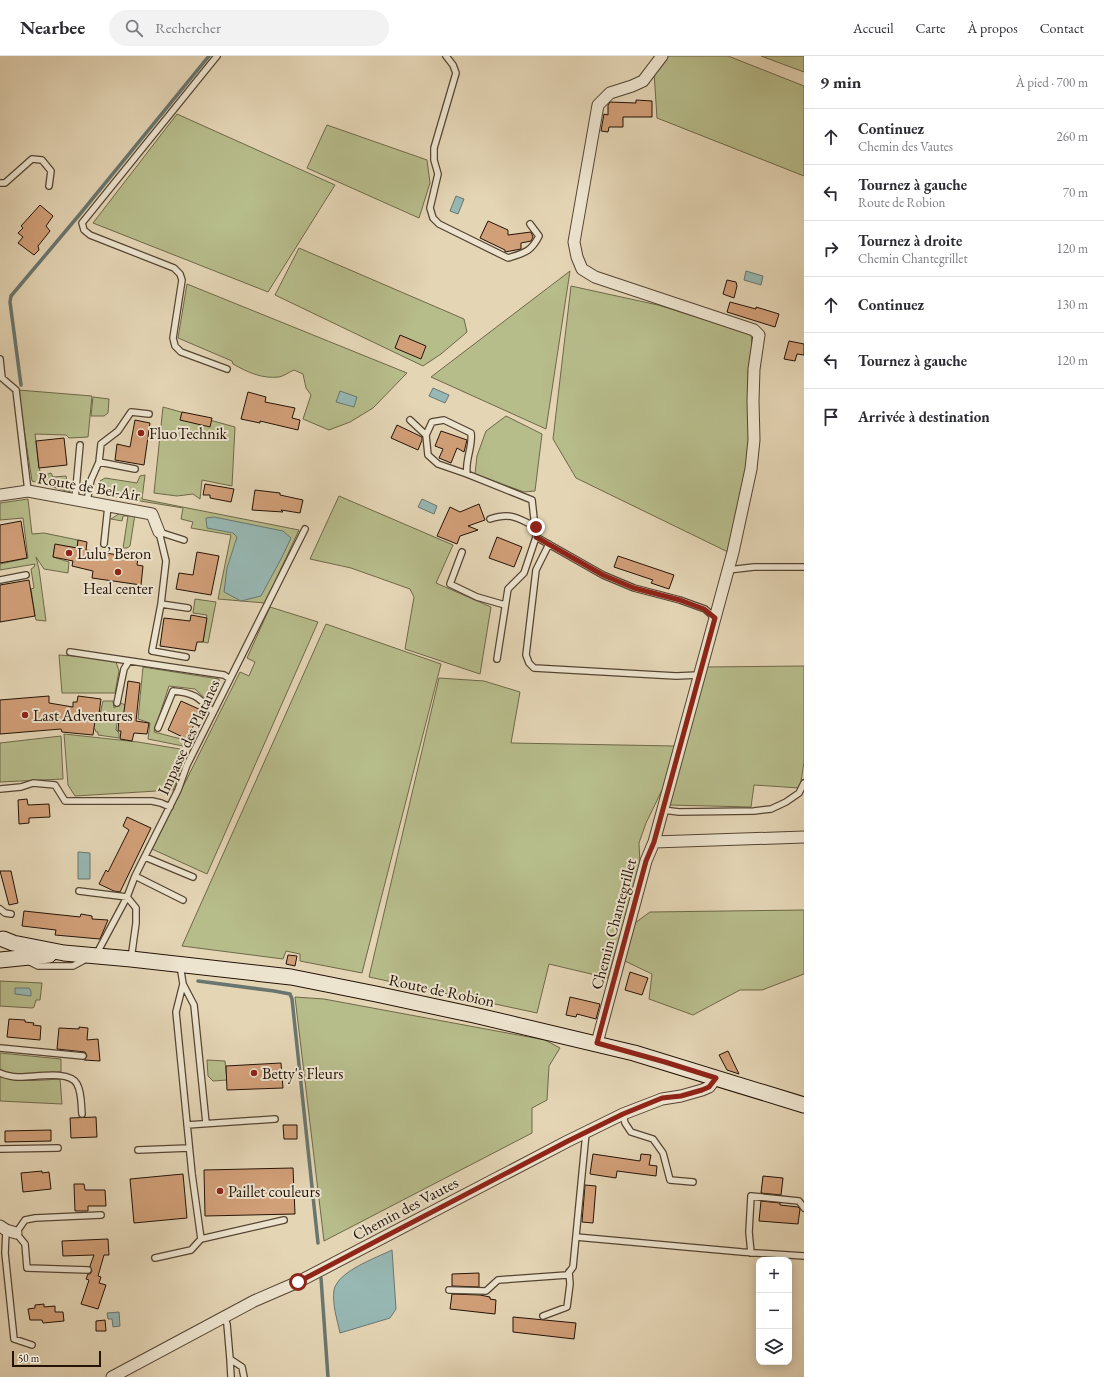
<!DOCTYPE html>
<html lang="fr">
<meta charset="utf-8">
<style>
body{margin:0;font-family:"EB Garamond",serif;background:#f2f2f3;color:#2b2b33}
.controls{position:absolute;right:12px;bottom:12px;display:grid;overflow:hidden;border-radius:8px;box-shadow:0 2px 10px #0003}
.controls button{width:36px;height:36px;display:grid;place-items:center;padding:0;border:0;border-bottom:1px solid #e1e1e2;background:#fff;color:#2b2b33;font:20px sans-serif}
.scale{position:absolute;left:12px;bottom:10px;width:89px;box-sizing:border-box;padding-left:4px;border:2px solid #241307;border-top:0;font-size:11px;line-height:14px;white-space:nowrap;color:#241307;-webkit-text-stroke:3px #ede4cf;paint-order:stroke}
.stop{position:absolute;width:12px;height:12px;margin:-9px;border:3px solid #8f2418;border-radius:50%;background:#fff}
.stop.end{background:#8f2418;border-color:#fff;box-shadow:0 1px 4px #0008}
.list{margin:0;padding:0;list-style:none}
h2{display:flex;justify-content:space-between;align-items:center;height:52px;margin:0;padding:0 16px;font-size:17px}
h2 small{font-size:13px;font-weight:400;color:#7c7c81}
.list li{display:grid;grid-template-columns:26px 1fr auto;gap:12px;align-items:center;box-sizing:border-box;height:56px;padding:0 16px;border-top:1px solid #e1e1e2}
.list b{display:block;font-size:15px;white-space:nowrap}
.list p{margin:0;font-size:13px;white-space:nowrap;color:#7c7c81}
.list em{font-size:13px;font-style:normal;color:#7c7c81}
.icon{flex:none;width:22px;height:22px;fill:none;stroke:currentColor;stroke-width:2;stroke-linecap:round;stroke-linejoin:round}
.map{position:relative;flex:none;width:804px;height:1321px;overflow:hidden}
header{display:flex;align-items:center;gap:24px;box-sizing:border-box;height:56px;padding:0 20px;background:#fff;border-bottom:1px solid #e1e1e2}
header strong{font-size:19px}
nav{display:flex;gap:22px;margin-inline-start:auto;font-size:14px}
.search{width:280px;height:36px;background:#f2f2f3;display:flex;align-items:center;gap:10px;box-sizing:border-box;padding:0 14px;border-radius:22px;color:#7c7c81;font-size:15px}
main{display:flex}
aside{flex:1;background:#fff}
.map>svg:first-child{display:block}
</style>
<header>
<strong>Nearbee</strong>
<div class="search"><svg class="icon" aria-label="search" viewBox="0 0 24 24"><circle cx="10" cy="10" r="6"/><path d="M15 15l6 6"/></svg>Rechercher</div>
<nav><a>Accueil</a><a>Carte</a><a>À propos</a><a>Contact</a></nav>
</header>
<main>
<div class="map">
<svg width="804" height="1321" viewBox="0 0 804 1321">
<rect width="100%" height="100%" fill="#e4d5b5"/>
<filter id="stains"><feTurbulence type="fractalNoise" baseFrequency=".005" numOctaves="4"/><feColorMatrix values="0 0 0 0 .2 0 0 0 0 .09 0 0 0 0 .02 0 0 0 .5 -.17"/></filter>
<radialGradient id="worn" r=".72"><stop offset=".6" stop-color="#630" stop-opacity="0"/><stop offset="1" stop-color="#630" stop-opacity=".3"/></radialGradient>
<path fill="#b7bc8b" stroke="#6e6849" d="M667 0H728L804 30V120L657 62 654 16Z
M761 0H804V16Z
M177 58 335 129 268 236 93 167Z
M327 69 427 104 430 127 419 162 307 112Z
M299 192 464 263 467 276 441 298 423 310 275 239Z
M570 215 546 373 431 321Z
M187 228 407 317 373 352 350 366 329 374 303 363 311 339 306 332 303 318 294 314C289 316 284 320 279 321 262 323 247 316 233 308L232 305 178 282Z
M571 230 658 249 751 278 752 289 748 316 749 375 747 409 728 496 576 422 553 383Z
M18 334 92 340 88 381 69 382 66 379 35 378 39 412 42 420 51 417 53 421 66 420 67 425 72 426 70 436 32 425Z
M93 341 109 343 108 357 104 360H91Z
M163 351 235 371 232 430 202 424 200 443 193 438 177 440 154 437Z
M506 360 542 378 535 435 524 436 475 418 477 400 486 375Z
M145 419 142 443 299 474 265 547 218 543 231 479 191 472 193 466 181 463 183 452 104 439 101 432 106 430 101 429 100 425 105 422 137 427 140 420Z
M339 440 453 489 436 527 491 551 480 618 405 593 414 541 410 533 351 512 310 503Z
M28 443 32 478 44 477 78 484 77 492 55 489 53 501 69 506 68 517 44 513 36 501 39 513 46 565 36 564 35 560 31 533 34 532 31 513 34 511 35 508 0 514V508L28 502 23 462 0 464V447Z
M120 457 135 458 130 490 127 492H123L128 460H123L122 465 111 463Z
M195 543 216 546 208 587 203 586 207 559 193 557Z
M270 551 318 566 207 818 152 793 240 616 249 620 255 606 247 602Z
M326 568 441 608 362 917 300 905V898L286 895 283 903 182 890Z
M59 599 100 602 116 606 119 615 115 637H62Z
M804 610V706L800 732 754 729 751 751 669 749 705 611Z
M143 611 219 623 220 628 211 648 195 633 169 630 154 676 185 684 183 690 148 683 150 667 138 663Z
M439 622 484 625 520 636 511 687 675 690 663 732 646 767 639 787 640 809 608 922 549 908 537 957 369 921Z
M103 645H113L114 652 121 647 129 651 127 662 118 661 116 674 119 677V682L98 679V676H96L95 673 80 672 81 665 97 666 98 660 100 658Z
M64 678 138 686 180 693 182 698 186 701 173 734 75 740 68 729Z
M61 680 63 723 0 726V687Z
M804 854V918L762 934H740L693 959 649 943 652 918 625 905 635 867 650 856Z
M0 925 42 927 40 944H36L34 951 32 952 0 950Z
M295 941 324 943 545 984 560 992 549 1010 547 1044 532 1052V1077L324 1185Z
M0 997 61 1003V1016L17 1018 9 1017 0 1014Z
M207 1004 225 1005 227 1024 213 1025 208 1020Z
M0 1020C19 1027 40 1024 60 1023L62 1048 0 1045Z"/>
<path fill="#97b8b4" stroke="#69766f" d="M456 140 464 143 458 158 450 155Z
M746 215 763 220 761 229 744 224Z
M433 332 449 339 445 347 429 340Z
M340 335 357 341 354 351 336 346Z
M422 443 437 450 434 458 418 451Z
M214 461 283 475 291 482 282 501 261 540 241 545 224 536 227 512 237 481 233 477 207 472 206 462Z
M78 796 90 797V823H78Z
M15 932H29L31 935V940L15 938Z
M392 1194 396 1253 390 1262 340 1277C337 1263 332 1248 334 1234 338 1215 376 1202 392 1194Z
M119 1256 120 1270 113 1271 112 1263H108L107 1257Z"/>
<g fill="none" stroke-linecap="round" stroke-linejoin="round">
<path stroke="#69766f" stroke-width="3.5" d="M21 329 10 246 11 240 80 158 209 0
M198 925 274 935 290 938 292 943 318 1187
M321 1222 328 1321"/>
</g>
<path fill="#d19f78" stroke="#241307" d="M636 44 652 45V61H623V71H609L608 76 601 75 604 58 608 59V49L610 46 636 47Z
M40 149 53 160 46 170 50 175 38 190 39 194 34 199 18 187 23 181 18 177 23 172 21 170Z
M488 165 508 174V179L531 176 533 181 531 185 521 187V193L505 196V194L480 182Z
M727 224 736 226 737 230 734 242 723 238Z
M730 246 756 253V251L779 258 775 271 727 256Z
M400 279 426 290 421 303 395 292Z
M789 285 804 288V299L797 298 795 305 784 303Z
M248 336 266 341 265 346 295 352 292 362 300 364 298 374 260 365V367L241 363Z
M182 356 212 362 210 371 180 364Z
M135 364 150 367 144 409 115 404 117 388 130 391Z
M397 369 422 381V384L418 394 391 382Z
M441 375 467 384 464 396 457 392 451 407 439 402 443 393 435 390Z
M64 382 67 409 39 412 36 385Z
M205 428 234 433 231 446 210 442V439H203Z
M255 434 280 437V439L303 444 300 457 281 454 283 456 252 454Z
M479 448 485 464 468 470 478 474 460 480 457 488 437 480 450 451 460 456Z
M21 465 27 502 0 507V469Z
M497 481 522 491 514 511 489 502Z
M78 484 87 486 86 494 138 502 137 509 143 510 141 529 92 522 93 515 72 510 73 505 53 501 55 488 77 492Z
M197 496 219 500 211 539 176 533 179 517 193 519Z
M618 500 674 519 669 533 651 527 653 524 614 511Z
M29 524 35 560 0 566V529Z
M191 559 207 562 203 586H197L195 595 160 590 164 562 190 565Z
M128 625 140 627 136 665 149 667 147 678 134 677 132 685 120 683 121 675H118L119 663H123Z
M49 640V647L73 651V646H77L78 640 101 643 99 658H96L93 679 62 676 61 673 0 678V644Z
M181 645 201 654 187 683 168 674Z
M27 743 28 749 49 748 50 761 29 762V767L19 768 18 744Z
M127 761 151 772 120 836 114 835 99 828 106 814 108 816 129 774 123 770Z
M0 815H11L18 847 9 849Z
M24 855 80 861 81 858 92 860V863L108 864 100 883 55 879 56 874 22 870Z
M288 899 297 900 295 910 286 908Z
M630 916 648 922 642 939 625 934Z
M570 941 600 948 596 963 577 958 576 961 566 959Z
M9 963 25 964V966L34 967 33 969 41 970 40 984 7 981Z
M79 971 88 972 87 984 98 983 100 1005 84 1004 87 1000 85 996 57 993 59 972 79 973Z
M728 995 739 1018 727 1014 719 999Z
M281 1007 283 1032 227 1034 226 1010Z
M96 1061 97 1081 71 1082 70 1062Z
M283 1069H297V1083H284Z
M51 1074V1085L5 1086V1075Z
M593 1098 640 1105 641 1098 651 1099 649 1109 657 1110 656 1120 617 1115 616 1122 590 1118Z
M293 1112 295 1158 205 1160 204 1114Z
M42 1115V1117L49 1116 51 1133 23 1136 21 1117Z
M183 1118 187 1162 134 1167 130 1123Z
M763 1120 783 1122 781 1139 761 1137Z
M74 1128H84L85 1134H105L106 1150H88V1155H75Z
M585 1129 596 1130 593 1167 582 1166Z
M761 1145 780 1147V1149L798 1151 800 1153 798 1168 759 1165Z
M108 1183 109 1199H104L98 1220 101 1221 99 1227 106 1229 98 1253 81 1248 89 1224 86 1223 88 1218H90L92 1215 90 1210 94 1199 63 1200 62 1185Z
M479 1217V1231L452 1230V1218Z
M452 1238 480 1239 490 1241V1243L496 1244 495 1258 450 1253Z
M44 1248V1251L55 1250V1256H63L64 1265 43 1267 42 1264H30L28 1253 35 1252V1249Z
M513 1261 576 1267 574 1283 513 1276Z
M105 1264 106 1275H96V1265Z"/>
<g fill="none" stroke-linecap="round" stroke-linejoin="round">
<g stroke="#544432" stroke-width="8">
<path id="service" d="M217 0 82 167 84 174 90 179 174 212 180 218 182 224 173 282 175 290 181 296 227 313
M446 0 453 9 456 17 434 92V104L438 118 430 152 433 162 439 168 508 202C524 197 531 196 539 180L530 168
M0 127H5L32 103 42 104 51 115 49 130
M0 303 2 322 16 334 28 435
M410 364 426 379 428 399 438 408 467 418 532 444 536 481
M426 379 432 366 444 364 471 377C473 391 465 403 467 418
M99 406 101 388 118 375 131 356 149 358
M75 443 80 389
M87 445 91 424 99 406 135 413
M490 463C511 456 517 462 536 471
M159 476 166 505 161 548 188 552
M159 476 184 484
M104 488 108 450
M549 488 536 514 526 599 529 607 534 612 676 620 699 619
M462 496 450 528 477 541 505 549
M728 514 754 511H804
M0 524 26 519
M161 548 152 595 186 601
M70 596 224 619 230 623
M497 603 508 533 524 517 536 481 603 519 634 532 680 544 705 553 715 562
M117 647 124 613 129 605
M158 672 173 635C195 637 198 641 213 656
M0 733 21 731 33 727 55 729 65 745H152L161 747 170 751
M663 754 679 756 754 755 771 753 786 746 799 737 804 727
M145 801 193 821
M135 820 183 844
M79 835 127 841 136 852V867L131 903
M0 853 5 857 11 858
M96 899 127 841 135 820 178 734 187 709 305 473
M28 905 38 910H73L86 903
M180 909 183 928 194 949 206 1067
M183 928 176 956 192 1118 201 1183 284 1164
M0 992 83 1000
M0 1017C5 1019 12 1021 18 1021 32 1022 69 1013 77 1028 82 1037 81 1049 82 1058
M623 1058 625 1067 631 1076 653 1083 663 1097 670 1124 693 1126
M187 1069 275 1063
M0 1093 58 1092
M138 1094 189 1092
M6 1174 5 1197 14 1283 32 1289
M576 1181 742 1196 804 1200
M751 1197 749 1176 751 1140 799 1145 804 1152
M155 1202 191 1194 201 1183
M88 1214 27 1212 25 1188 16 1177 25 1164 35 1162 101 1159
M449 1234 486 1235 498 1224 567 1219 573 1211 586 1077
M543 1260 567 1251 570 1228 569 1216
M224 1261 227 1268 230 1303 242 1311 244 1321
M230 1303 231 1321"/>
</g>
<g stroke="#544432" stroke-width="13">
<path id="minor" d="M0 439 28 435 152 458 159 476
M654 786 733 496 751 413 754 384 753 345 754 313 759 279 754 274 595 221 582 213 577 201 574 186 598 49 610 37 632 30 643 25 662 0
M597 987 646 805 654 786 804 781
M0 1170 6 1174 16 1177
M112 1321 254 1245 298 1226 568 1085 623 1058 662 1043 681 1040 702 1034 709 1031 716 1022"/>
</g>
<g stroke="#241307" stroke-width="17">
<path id="secondary" d="M3 883 13 887 64 897 131 903 291 921 376 938 474 959 634 997 804 1049
M0 904 49 899"/>
</g>
<use href="#service" stroke="#ede4cf" stroke-width="5.5"/>
<use href="#minor" stroke="#ede4cf" stroke-width="11"/>
<use href="#secondary" stroke="#ede4cf" stroke-width="15"/>
</g>
<g fill="none" stroke-linecap="round" stroke-linejoin="round">
<path stroke="#8f2418" stroke-width="5" d="M298 1226 568 1085 623 1058 662 1042 681 1040 702 1034 709 1031 716 1022 665 1006 597 987 646 805 654 786 715 562 704 553 680 544 634 532 603 519 536 481V471"/>
</g>
<g fill="#8f2418" stroke="#ede4cf" stroke-width="1.5">
<circle cx="141" cy="377" r="4"/>
<circle cx="69" cy="497" r="4"/>
<circle cx="118" cy="516" r="4"/>
<circle cx="25" cy="659" r="4"/>
<circle cx="254" cy="1017" r="4"/>
<circle cx="220" cy="1135" r="4"/>
</g>
<g text-anchor="middle" stroke-width="4" stroke-linejoin="round" paint-order="stroke">
<g font-size="16" fill="#241307" stroke="#ede4cf" text-anchor="start">
<text x="149" y="383">FluoTechnik</text>
<text x="77" y="503">Lulu’ Beron</text>
<text x="118" y="538" text-anchor="middle">Heal center</text>
<text x="33" y="665">Last Adventures</text>
<text x="262" y="1023">Betty's Fleurs</text>
<text x="228" y="1141">Paillet couleurs</text>
</g>
<g font-size="16" fill="#241307" stroke="#ede4cf">
<text transform="translate(89 430) rotate(10)" y="6">Route de Bel-Air</text>
<text transform="translate(188 681) rotate(-65)" y="6">Impasse des Platanes</text>
<text transform="translate(613 868) rotate(-75)" y="6">Chemin Chantegrillet</text>
<text transform="translate(442 934) rotate(12)" y="6">Route de Robion</text>
<text transform="translate(405 1152) rotate(-28)" y="6">Chemin des Vautes</text>
</g>
</g>
<rect width="100%" height="100%" filter="url(#stains)"/>
<rect width="100%" height="100%" fill="url(#worn)"/>
</svg>
<div class="controls">
<button>+</button>
<button>−</button>
<button><svg class="icon" aria-label="layers" viewBox="0 0 24 24"><path d="M12 4l9 5-9 5-9-5zM3 14l9 5 9-5"/></svg></button>
</div>
<div class="scale">50 m</div>
<div class="stop" style="left:298px;top:1226px"></div>
<div class="stop end" style="left:536px;top:471px"></div>
</div>
<aside>
<h2>9 min<small>À pied · 700 m</small></h2>
<ul class="list">
<li><svg class="icon" aria-label="ahead" viewBox="0 0 24 24"><path d="M12 20V5M6 11l6-6 6 6"/></svg><div><b>Continuez</b><p>Chemin des Vautes</p></div><em>260 m</em></li>
<li><svg class="icon" aria-label="left" viewBox="0 0 24 24"><path d="M17 20v-9H6M10 6l-5 5 5 5"/></svg><div><b>Tournez à gauche</b><p>Route de Robion</p></div><em>70 m</em></li>
<li><svg class="icon" aria-label="right" viewBox="0 0 24 24"><path d="M7 20v-9h11M14 6l5 5-5 5"/></svg><div><b>Tournez à droite</b><p>Chemin Chantegrillet</p></div><em>120 m</em></li>
<li><svg class="icon" aria-label="ahead" viewBox="0 0 24 24"><path d="M12 20V5M6 11l6-6 6 6"/></svg><div><b>Continuez</b></div><em>130 m</em></li>
<li><svg class="icon" aria-label="left" viewBox="0 0 24 24"><path d="M17 20v-9H6M10 6l-5 5 5 5"/></svg><div><b>Tournez à gauche</b></div><em>120 m</em></li>
<li><svg class="icon" aria-label="arrive" viewBox="0 0 24 24"><path d="M6 21V4h12l-3 4 3 4H6"/></svg><div><b>Arrivée à destination</b></div></li>
</ul>
</aside>
</main>
